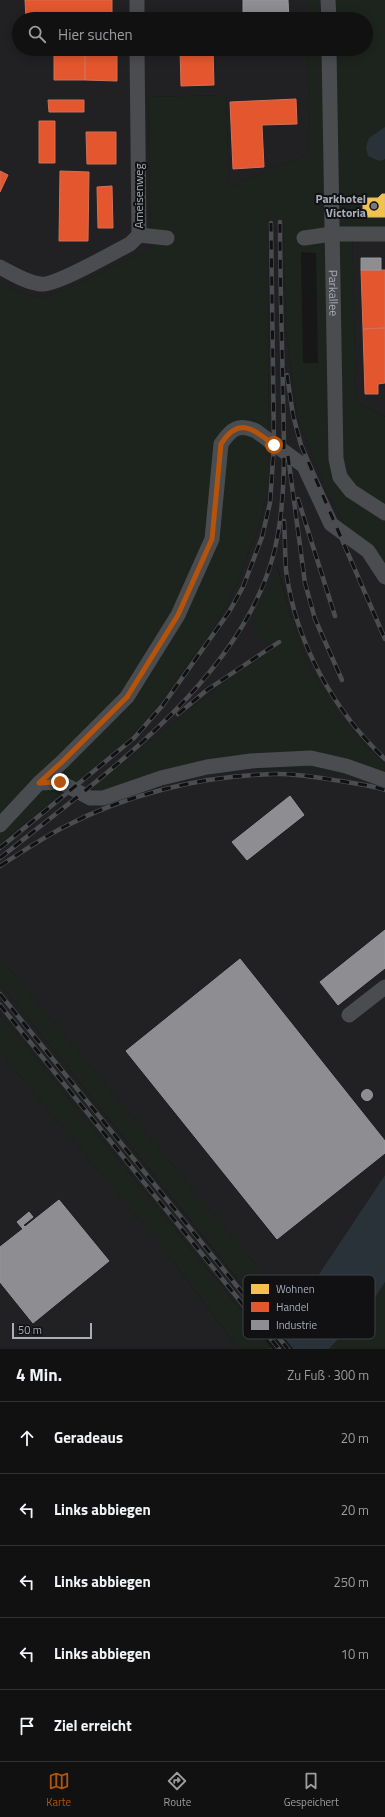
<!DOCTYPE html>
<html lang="de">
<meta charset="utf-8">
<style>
body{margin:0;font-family:"Titillium Web",sans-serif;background:#1a1a1a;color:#f1f3f6}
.scale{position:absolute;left:12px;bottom:10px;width:80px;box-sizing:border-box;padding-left:4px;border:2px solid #a8adb8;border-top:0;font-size:11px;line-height:14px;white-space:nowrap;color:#a8adb8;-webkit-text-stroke:3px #111113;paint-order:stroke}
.stop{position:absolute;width:12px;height:12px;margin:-9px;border:3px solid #b45309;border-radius:50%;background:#fff}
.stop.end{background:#b45309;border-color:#fff;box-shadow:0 1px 4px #0008}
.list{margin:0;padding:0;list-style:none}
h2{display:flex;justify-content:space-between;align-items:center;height:52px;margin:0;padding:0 16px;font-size:17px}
h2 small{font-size:13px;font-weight:400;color:#9c9d9f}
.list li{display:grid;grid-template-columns:26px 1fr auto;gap:12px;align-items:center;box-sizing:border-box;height:72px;padding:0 16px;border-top:1px solid #303131}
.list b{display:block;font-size:15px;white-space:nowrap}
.list em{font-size:13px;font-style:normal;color:#9c9d9f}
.icon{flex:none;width:22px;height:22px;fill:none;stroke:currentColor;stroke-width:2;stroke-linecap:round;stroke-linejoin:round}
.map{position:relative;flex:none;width:385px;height:1349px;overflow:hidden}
.search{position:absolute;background:#111;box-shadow:0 2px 10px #0003;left:12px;right:12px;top:12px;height:44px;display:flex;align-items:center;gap:10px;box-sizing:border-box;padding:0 14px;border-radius:22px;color:#9c9d9f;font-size:15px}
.sheet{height:412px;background:#111}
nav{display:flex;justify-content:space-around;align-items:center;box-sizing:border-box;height:56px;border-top:1px solid #303131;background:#111;font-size:11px;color:#9c9d9f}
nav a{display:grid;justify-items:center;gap:2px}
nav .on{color:#b45309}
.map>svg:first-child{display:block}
</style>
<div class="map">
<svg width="385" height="1349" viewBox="0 0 385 1349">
<rect width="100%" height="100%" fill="#171717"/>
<path fill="#212123" d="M0 0H308V19H19V49H308L309 154 229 187 226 95 148 97 151 250 137 255 67 289 42 298 23 294 0 283Z
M268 220H283L286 330 297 417 327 492 346 527 385 570V764L371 751 338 714 310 670 294 627 277 565 274 648 224 682 77 800 96 806 156 786 238 768 317 769 385 785V1175L294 1311 0 958V843L132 737 159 703 214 628 237 583 261 521 269 483Z
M385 226V417L356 402 352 227Z
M0 983 269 1319 258 1331 0 1014Z
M0 1052 170 1257 239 1349H0Z"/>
<path fill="#1d241e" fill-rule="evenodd" d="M308 0H385V226L352 227 356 402 385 417V570L346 527 327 492 297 417 286 330 283 220H268L269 483 261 521 237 583 214 628 159 703 132 737 0 843V283L23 294 42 298 67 289 137 255 151 250 148 97 226 95 229 187 309 154 308 49H366V19H308ZM301 252 316 253 318 363H303Z
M276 564 294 627 310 670 338 714 371 751 385 764V786L317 769 238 768 156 786 96 806 77 800 224 682 274 648 250 629Z
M0 958 294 1311 280 1332 0 983Z
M0 1014 270 1346 269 1349H239L170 1257 0 1052Z
M385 1282V1349H329L371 1304Z"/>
<path fill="#2a3239" d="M385 127V159L379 161 368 156 366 147 369 138Z
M385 1175V1282L371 1304 329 1349H269Z"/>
<path fill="#171717" d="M279 1331 293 1349H272L269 1345Z"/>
<path fill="#f2c14e" stroke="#dcbb6e" d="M382 194H385V217H360L363 213V198H378Z"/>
<path fill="#e4572e" stroke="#d27157" d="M25 0H112V19H26Z
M179 18H213V19H179Z
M180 49H213L214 85 181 86Z
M54 54 85 55V80H54Z
M85 55H117V81L85 80Z
M296 99 297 124 262 125 264 167 233 169 230 102Z
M48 100H84V112H49Z
M39 121H55V163H39Z
M86 132H116V164H87Z
M0 171 8 175 0 192Z
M60 171 89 172 88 241H59Z
M112 186 113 228H98L97 187Z
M361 270H385V328L363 329Z
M385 328V383L378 384V394H365L363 329Z"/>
<path fill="#8d8d92" stroke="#95979d" d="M243 0H288L289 19H259V16H243Z
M361 258H381V270H361Z
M290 796 304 815 247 860 232 842Z
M385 930V968L338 1005 320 982Z
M240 959 385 1141V1153L277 1239 126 1051Z
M361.5 1095a5.5 5.5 0 1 1 11 0a5.5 5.5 0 1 1-11 0Z
M59 1200 109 1261 33 1323 0 1282V1247L23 1229 17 1222 29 1212 33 1217 23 1225 25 1227Z"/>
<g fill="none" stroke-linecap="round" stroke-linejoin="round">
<g stroke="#4b4c50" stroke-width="15">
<path d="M137 0V19"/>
<path d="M328 0 329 19"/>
<path id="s1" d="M329 49 336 459 340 477 351 491 385 513"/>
<path d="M139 235 167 238"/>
<path d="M304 238 332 234H385"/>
<path d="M0 267C13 274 26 282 40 284 54 287 114 252 130 244L139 235 137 49"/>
<path d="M39 783 60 782 90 798H103L161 778 207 767 251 761 311 758 346 766 385 780"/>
<path d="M0 825 39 783 62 762 127 697 178 615 212 539 221 444C231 429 239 423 256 431L304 466 331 524 368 551 385 577"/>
<path d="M349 1015 385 987"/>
</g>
<g stroke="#4b4c4f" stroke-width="4.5">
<path id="rail" d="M287 375 293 415 301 445 385 639
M288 456 305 583 315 619 342 680
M298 499 335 616
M284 521C285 537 285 554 286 570 295 641 333 710 385 759
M178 714 207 690 279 642
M0 848 134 738 163 705 229 612 243 587 262 537 270 503 274 445 271 223
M0 858C102 776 255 672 278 534 286 488 284 441 283 395 282 337 280 279 280 222
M0 866C20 853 41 839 62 828 126 794 202 776 274 774 296 773 319 778 341 781 356 784 371 785 385 790
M0 994 288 1349
M0 1005 279 1349"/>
</g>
<use href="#rail" stroke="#111113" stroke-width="3" stroke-dasharray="9" stroke-linecap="butt"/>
</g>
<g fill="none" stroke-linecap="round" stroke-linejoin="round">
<path stroke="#b45309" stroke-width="5" d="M60 782 39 783 62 762 127 697 178 615 212 539 221 444C239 416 253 429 274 445"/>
</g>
<circle fill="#757880" stroke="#111113" stroke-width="1.5" cx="374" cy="206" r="4"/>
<g text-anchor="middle" stroke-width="4" stroke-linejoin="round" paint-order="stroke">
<g font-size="12" fill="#a8adb8" stroke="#111113">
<text transform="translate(139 196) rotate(-90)" y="4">Ameisenweg</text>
<text dy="4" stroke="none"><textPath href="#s1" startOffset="244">Parkallee</textPath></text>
</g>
<g font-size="12" font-weight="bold" fill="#a8adb8" stroke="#111113" text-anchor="end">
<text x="366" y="203">Parkhotel<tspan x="366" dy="14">Victoria</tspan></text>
</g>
</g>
<rect x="243" y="1275" width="132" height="64" rx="6" fill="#111113" stroke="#3e4045" stroke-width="1"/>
<rect x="251" y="1284" width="18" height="10" fill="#f2c14e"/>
<rect x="251" y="1302" width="18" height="10" fill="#e4572e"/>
<rect x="251" y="1320" width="18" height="10" fill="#8d8d92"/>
<g font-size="11" fill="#a8adb8">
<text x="276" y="1293">Wohnen</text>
<text x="276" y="1311">Handel</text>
<text x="276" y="1329">Industrie</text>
</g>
</svg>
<div class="scale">50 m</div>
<div class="stop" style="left:274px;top:445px"></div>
<div class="stop end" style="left:60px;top:782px"></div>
<div class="search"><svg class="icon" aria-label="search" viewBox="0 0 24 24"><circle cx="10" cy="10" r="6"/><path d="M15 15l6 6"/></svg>Hier suchen</div>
</div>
<section class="sheet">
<h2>4 Min.<small>Zu Fuß · 300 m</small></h2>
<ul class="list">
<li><svg class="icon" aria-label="ahead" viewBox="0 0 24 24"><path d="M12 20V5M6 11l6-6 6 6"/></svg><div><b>Geradeaus</b></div><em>20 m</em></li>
<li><svg class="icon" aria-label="left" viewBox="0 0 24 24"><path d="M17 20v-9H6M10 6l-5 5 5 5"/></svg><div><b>Links abbiegen</b></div><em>20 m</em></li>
<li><svg class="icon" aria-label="left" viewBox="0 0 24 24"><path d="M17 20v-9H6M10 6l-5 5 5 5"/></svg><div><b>Links abbiegen</b></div><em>250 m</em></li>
<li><svg class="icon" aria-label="left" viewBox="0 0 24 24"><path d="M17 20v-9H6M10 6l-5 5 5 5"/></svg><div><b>Links abbiegen</b></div><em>10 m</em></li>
<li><svg class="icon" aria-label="arrive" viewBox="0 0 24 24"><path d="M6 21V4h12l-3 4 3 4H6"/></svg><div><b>Ziel erreicht</b></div></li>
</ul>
</section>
<nav>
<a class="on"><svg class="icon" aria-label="map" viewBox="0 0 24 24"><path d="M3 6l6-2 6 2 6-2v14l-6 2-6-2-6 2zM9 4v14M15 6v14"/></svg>Karte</a>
<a><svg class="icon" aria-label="directions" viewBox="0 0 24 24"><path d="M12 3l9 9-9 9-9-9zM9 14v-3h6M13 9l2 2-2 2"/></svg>Route</a>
<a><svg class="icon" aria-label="saved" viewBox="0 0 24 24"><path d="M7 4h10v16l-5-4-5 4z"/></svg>Gespeichert</a>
</nav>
